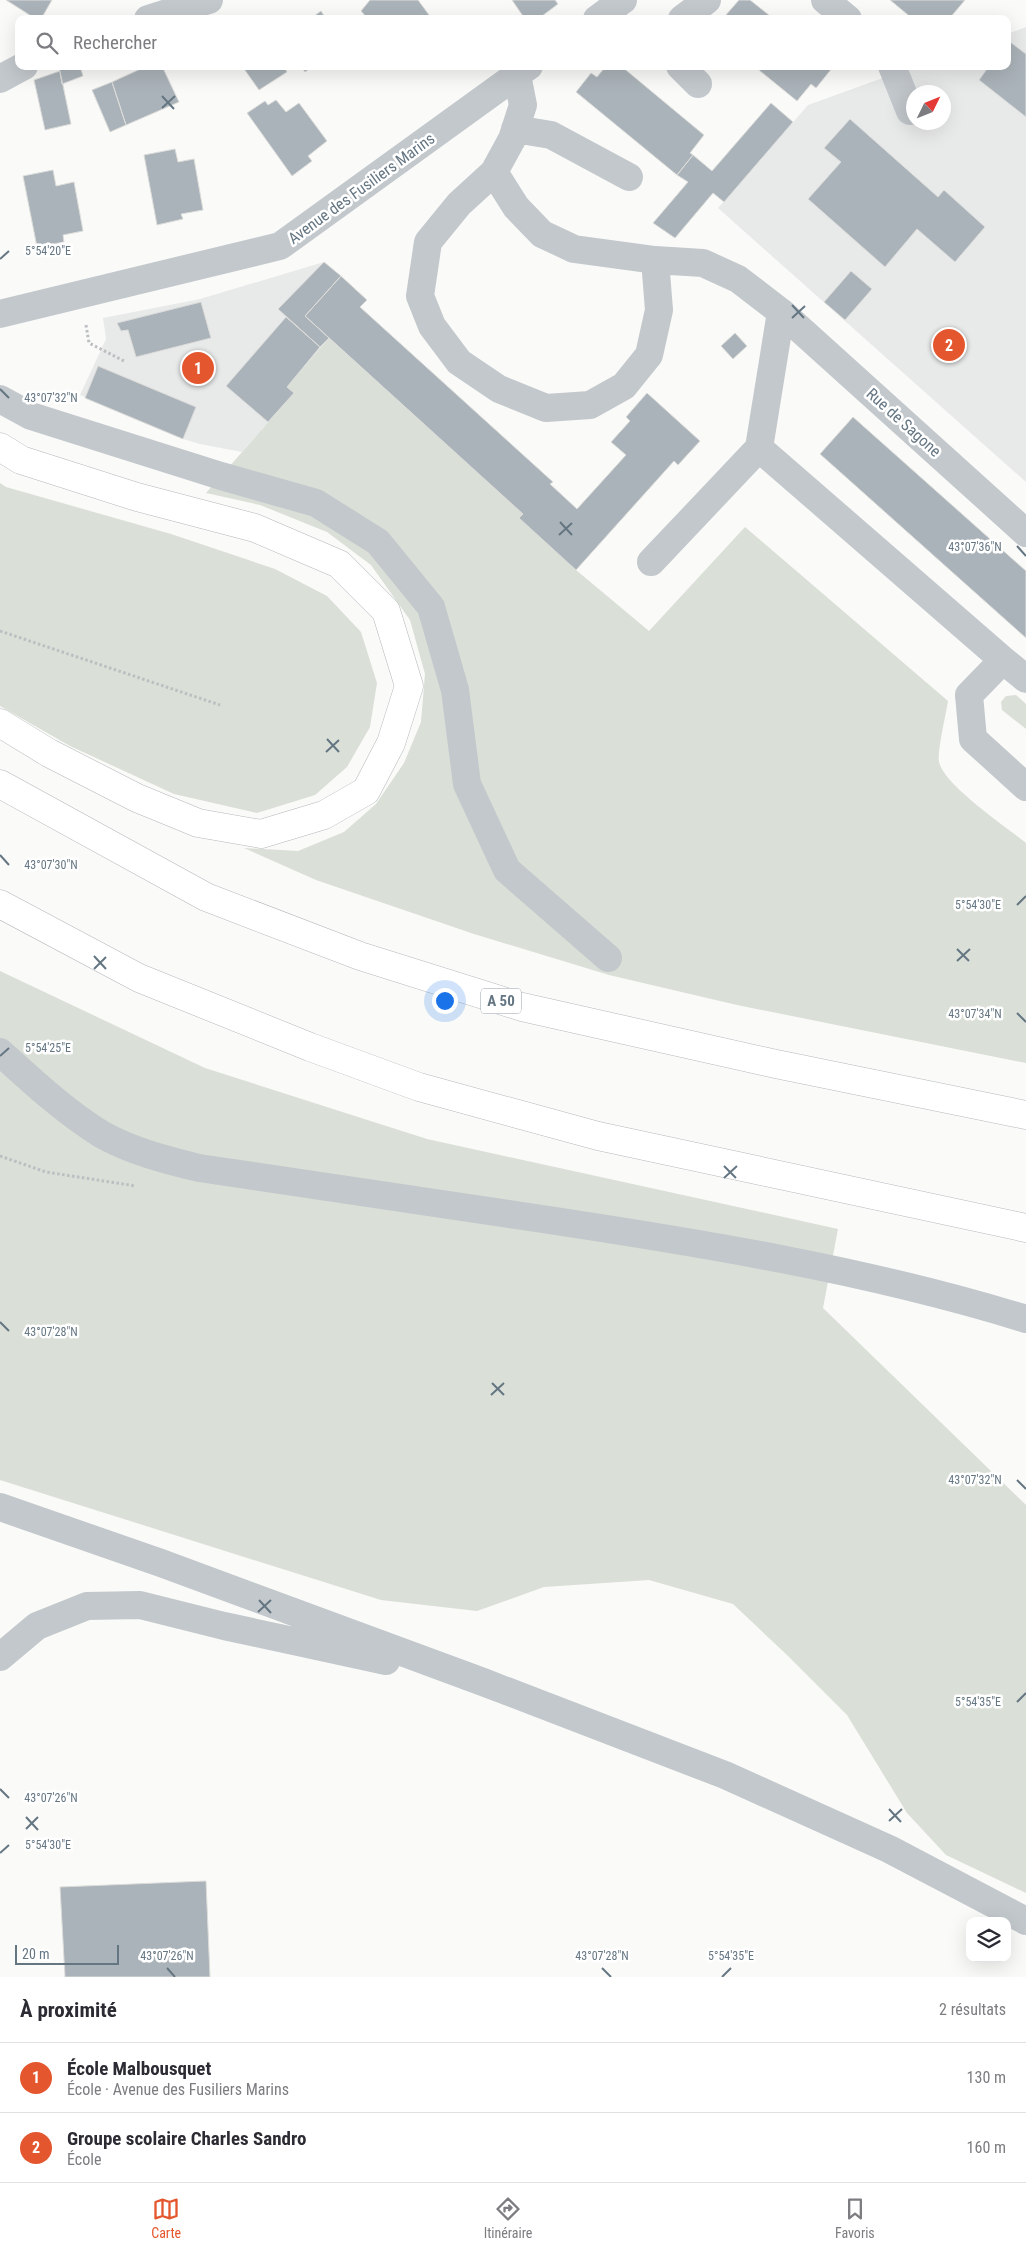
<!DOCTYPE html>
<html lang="fr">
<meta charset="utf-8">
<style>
body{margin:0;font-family:"Roboto Condensed",sans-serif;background:#f7f7f7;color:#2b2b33}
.controls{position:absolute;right:15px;bottom:15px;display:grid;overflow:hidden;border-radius:10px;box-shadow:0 5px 20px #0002}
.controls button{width:45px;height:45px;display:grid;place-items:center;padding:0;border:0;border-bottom:1px solid #e1e1e2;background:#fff;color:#2b2b33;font:25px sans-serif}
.compass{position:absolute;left:906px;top:85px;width:45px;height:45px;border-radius:50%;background:#fff;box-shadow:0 5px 20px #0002;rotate:47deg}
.scale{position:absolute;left:15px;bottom:12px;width:104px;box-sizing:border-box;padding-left:5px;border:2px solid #657683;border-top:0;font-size:14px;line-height:18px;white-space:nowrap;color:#657683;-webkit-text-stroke:4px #fff;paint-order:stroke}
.you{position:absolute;left:444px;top:1000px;width:18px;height:18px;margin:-12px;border:4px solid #fff;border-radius:50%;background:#1a73e8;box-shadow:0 0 0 8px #1a73e833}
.badge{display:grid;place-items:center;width:32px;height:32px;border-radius:50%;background:#e4572e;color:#fff;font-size:16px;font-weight:700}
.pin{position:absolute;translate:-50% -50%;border:2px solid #fff;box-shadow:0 1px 5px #0006}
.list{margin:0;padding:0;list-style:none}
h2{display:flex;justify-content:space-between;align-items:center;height:65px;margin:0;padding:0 20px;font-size:21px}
h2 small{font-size:16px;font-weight:400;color:#7c7c81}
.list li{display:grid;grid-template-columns:32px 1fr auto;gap:15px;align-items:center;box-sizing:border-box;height:70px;padding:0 20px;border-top:1px solid #e1e1e2}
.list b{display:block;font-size:19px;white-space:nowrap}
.list p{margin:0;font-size:16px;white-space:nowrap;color:#7c7c81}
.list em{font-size:16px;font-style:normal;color:#7c7c81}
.icon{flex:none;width:28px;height:28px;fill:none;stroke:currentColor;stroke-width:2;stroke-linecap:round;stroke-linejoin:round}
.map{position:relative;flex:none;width:1026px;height:1977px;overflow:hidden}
.search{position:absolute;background:#fff;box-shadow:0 5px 20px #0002;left:15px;right:15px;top:15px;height:55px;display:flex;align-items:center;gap:12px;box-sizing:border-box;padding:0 18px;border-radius:10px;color:#7c7c81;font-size:19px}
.sheet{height:205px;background:#fff}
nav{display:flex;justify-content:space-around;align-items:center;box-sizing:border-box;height:70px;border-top:1px solid #e1e1e2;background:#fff;font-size:14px;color:#7c7c81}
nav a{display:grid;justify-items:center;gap:2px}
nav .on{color:#e4572e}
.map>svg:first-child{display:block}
</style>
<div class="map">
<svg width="1026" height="1977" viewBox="0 0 1026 1977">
<rect width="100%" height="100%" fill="#fafaf8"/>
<path fill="#e8e9e9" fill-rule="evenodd" d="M1026 27V482L718 208 808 105 916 66H1007V34ZM914 92H944V122H914Z
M324 262 341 276 305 316 329 338 287 387 294 393 242 452 200 444 183 439 80 395 106 339 103 318 200 299Z"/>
<path fill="#dadfd7" d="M329 338 523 514 520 518 576 570 649 631 745 527 948 701C946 714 937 752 939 762 944 785 1006 827 1026 843V1063L737 1005 609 975 474 934 316 880 244 848 298 851 344 832 376 804 404 763 421 722 425 674 410 620 371 565 327 532 260 505 206 493 294 393 287 387Z
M0 483 6 487 171 534 275 569 327 596 361 632 377 683 370 727 347 767 315 795 257 813 174 794 70 746 0 706Z
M1016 695 1026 704V729L1002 710 1001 702 1006 696Z
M0 971 205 1068 427 1139 838 1229 823 1308 1026 1505V1893L946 1855 907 1813 847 1715 787 1655 733 1604 649 1580 544 1587 477 1611 381 1600 0 1480Z"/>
<path fill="#aab3b9" stroke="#dcdcda" d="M6 0H52L41 19H36Z
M370 0H418L432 19H368L361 11Z
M512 0H555L558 4 538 19H525Z
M739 0H750L774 19H728L725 16Z
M890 0H965L949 19H913Z
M321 11 326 19H310Z
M1009 41 1026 54V117L979 80 989 66H1007V44Z
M80 66 83 76 62 84 59 67Z
M147 66H162L179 102 126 125 112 82Z
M242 66H284L287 72 259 90Z
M301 66H313L305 72Z
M606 66H621L704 135 690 153 693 155 677 175 576 92 591 73 597 77Z
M754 66H832L833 67 816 88 811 84 797 101Z
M60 71 71 124 45 130 34 80Z
M112 82 126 125 110 132 92 90Z
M276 100 286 112 299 103 327 141 308 156 312 161 292 176 247 113 265 101 268 105Z
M771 103 793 122 724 202 713 193 675 238 653 223 688 182 677 175 693 155 712 171Z
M850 119 938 197 944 190 985 227 955 262 917 229 885 267 808 199 841 162 824 148Z
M175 149 178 162 194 159 203 210 181 214 183 219 157 225 144 155Z
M53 170 56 186 74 182 83 231 63 235 64 242 37 247 23 176Z
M324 262 341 276 305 316 329 338 320 347 278 309Z
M851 271 872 289 845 320 824 302Z
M341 276 367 300 360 307 553 482 550 484 577 509 626 455 611 442 630 421 626 417 647 393 700 441 678 465 674 461 576 570 519 518 523 514 305 316Z
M201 302 211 338 136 357 128 330 121 331 117 323Z
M286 317 320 347 287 387 294 393 268 422 226 386Z
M735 333 747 346 733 359 721 346Z
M98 366 196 407 183 439 85 398Z
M853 417 1026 571V638L820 454Z
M206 1881 210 1977H65L60 1887Z"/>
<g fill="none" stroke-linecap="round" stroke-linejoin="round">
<g stroke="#b4b9bd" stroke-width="29">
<path id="highway" d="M0 447 21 460 137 497 255 528 339 564 386 611 409 686 391 743 366 791 324 815 261 834 198 823 137 798 49 753 0 723
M0 784 206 897 360 956 522 1007 776 1064 1026 1115
M0 904 139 978 310 1047 419 1087 598 1136 1026 1228"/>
</g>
<path stroke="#bbbfc2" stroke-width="3" stroke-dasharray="2.5 2.5" stroke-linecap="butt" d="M86 325 89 343 124 361
M0 631 220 705
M0 1156 46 1172 136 1186"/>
<path stroke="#c3c8cc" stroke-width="28" d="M825 0 848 19
M148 19 209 0
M597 19 623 0
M682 19 707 0
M680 66 698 84
M892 66 910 111
M517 75 523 105 512 139 494 172 516 207 542 234 574 249 655 260 703 263 738 279 781 312 1026 533
M0 79 24 66
M515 129 551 135 629 177
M494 172 459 204 428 242 420 296 432 326 459 362 499 389 546 408 590 405 624 386 649 355 659 310 655 260
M781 312 759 448 1003 660 969 695 973 739 1026 787
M0 314 280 246 529 66
M0 399 31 416 221 476 316 503 378 542 431 607 455 690 467 784 507 870 608 958
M651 562 759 448
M1003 660 1026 679
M0 1052C32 1081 64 1111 101 1134 131 1151 166 1160 199 1168 309 1184 419 1200 529 1217 696 1242 864 1269 1026 1319
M0 1507 161 1563 483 1682 725 1775 889 1849 1026 1921
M0 1657 37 1626 87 1606 140 1605 224 1626 386 1661"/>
<use href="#highway" stroke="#fff" stroke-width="28"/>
</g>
<path fill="none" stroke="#657683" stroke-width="2" d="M162 96 174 109M162 108 175 96M0 259 9 251M792 305 804 318M792 318 805 306M0 389 9 398M560 522 572 535M559 535 572 523M1017 546 1026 556M327 739 339 752M326 752 339 740M0 855 9 865M1017 905 1026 896M957 949 969 961M94 956 106 969M957 961 970 949M94 969 106 957M1017 1013 1026 1022M0 1056 9 1048M724 1166 736 1178M724 1178 737 1166M0 1322 9 1331M492 1383 504 1395M491 1395 504 1383M1017 1480 1026 1489M259 1600 271 1613M258 1612 271 1600M1017 1702 1026 1693M0 1789 9 1798M889 1809 901 1822M26 1817 38 1830M889 1821 902 1809M26 1829 38 1817M0 1853 9 1845M167 1968 175 1977M602 1968 611 1977M722 1977 731 1968"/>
<g text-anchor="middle" stroke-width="5" stroke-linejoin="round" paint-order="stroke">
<rect fill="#fff" stroke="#939fa8" stroke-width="1" x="481" y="988.5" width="40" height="25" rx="4"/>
<g font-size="15" font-weight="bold" fill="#657683">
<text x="501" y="1006">A 50</text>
</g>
<g font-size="16" fill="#657683" stroke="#fff">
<text transform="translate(361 188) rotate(-36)" y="6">Avenue des Fusiliers Marins</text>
<text transform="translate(904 422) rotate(42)" y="6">Rue de Sagone</text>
</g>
</g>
<g font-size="12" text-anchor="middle" fill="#657683" stroke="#fff" stroke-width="5" stroke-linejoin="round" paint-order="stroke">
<text x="48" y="255">5°54'20"E</text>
<text x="51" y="402">43°07'32"N</text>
<text x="975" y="551">43°07'36"N</text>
<text x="51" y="869">43°07'30"N</text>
<text x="978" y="909">5°54'30"E</text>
<text x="975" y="1018">43°07'34"N</text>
<text x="48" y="1052">5°54'25"E</text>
<text x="51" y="1336">43°07'28"N</text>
<text x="975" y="1484">43°07'32"N</text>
<text x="978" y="1706">5°54'35"E</text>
<text x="51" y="1802">43°07'26"N</text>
<text x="48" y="1849">5°54'30"E</text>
<text x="167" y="1960">43°07'26"N</text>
<text x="602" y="1960">43°07'28"N</text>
<text x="731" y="1960">5°54'35"E</text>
</g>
</svg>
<div class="controls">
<button><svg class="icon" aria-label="layers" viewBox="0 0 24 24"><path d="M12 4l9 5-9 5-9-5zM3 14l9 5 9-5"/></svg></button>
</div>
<svg class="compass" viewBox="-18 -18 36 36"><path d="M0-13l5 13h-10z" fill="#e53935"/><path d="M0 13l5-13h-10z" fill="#7c7c81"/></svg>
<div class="scale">20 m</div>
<div class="you"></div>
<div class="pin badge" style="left:198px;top:368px">1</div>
<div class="pin badge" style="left:949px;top:345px">2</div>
<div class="search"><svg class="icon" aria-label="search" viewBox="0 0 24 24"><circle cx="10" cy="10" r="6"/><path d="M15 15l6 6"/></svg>Rechercher</div>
</div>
<section class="sheet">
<h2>À proximité<small>2 résultats</small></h2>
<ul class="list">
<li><span class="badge">1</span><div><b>École Malbousquet</b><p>École · Avenue des Fusiliers Marins</p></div><em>130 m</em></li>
<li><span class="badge">2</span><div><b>Groupe scolaire Charles Sandro</b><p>École</p></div><em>160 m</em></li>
</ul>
</section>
<nav>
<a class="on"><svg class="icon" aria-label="map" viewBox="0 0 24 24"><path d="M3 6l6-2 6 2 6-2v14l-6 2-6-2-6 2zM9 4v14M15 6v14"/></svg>Carte</a>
<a><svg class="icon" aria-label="directions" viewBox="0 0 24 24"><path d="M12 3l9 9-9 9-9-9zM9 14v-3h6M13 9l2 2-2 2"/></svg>Itinéraire</a>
<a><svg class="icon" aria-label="saved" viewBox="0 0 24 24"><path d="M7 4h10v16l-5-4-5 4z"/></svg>Favoris</a>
</nav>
